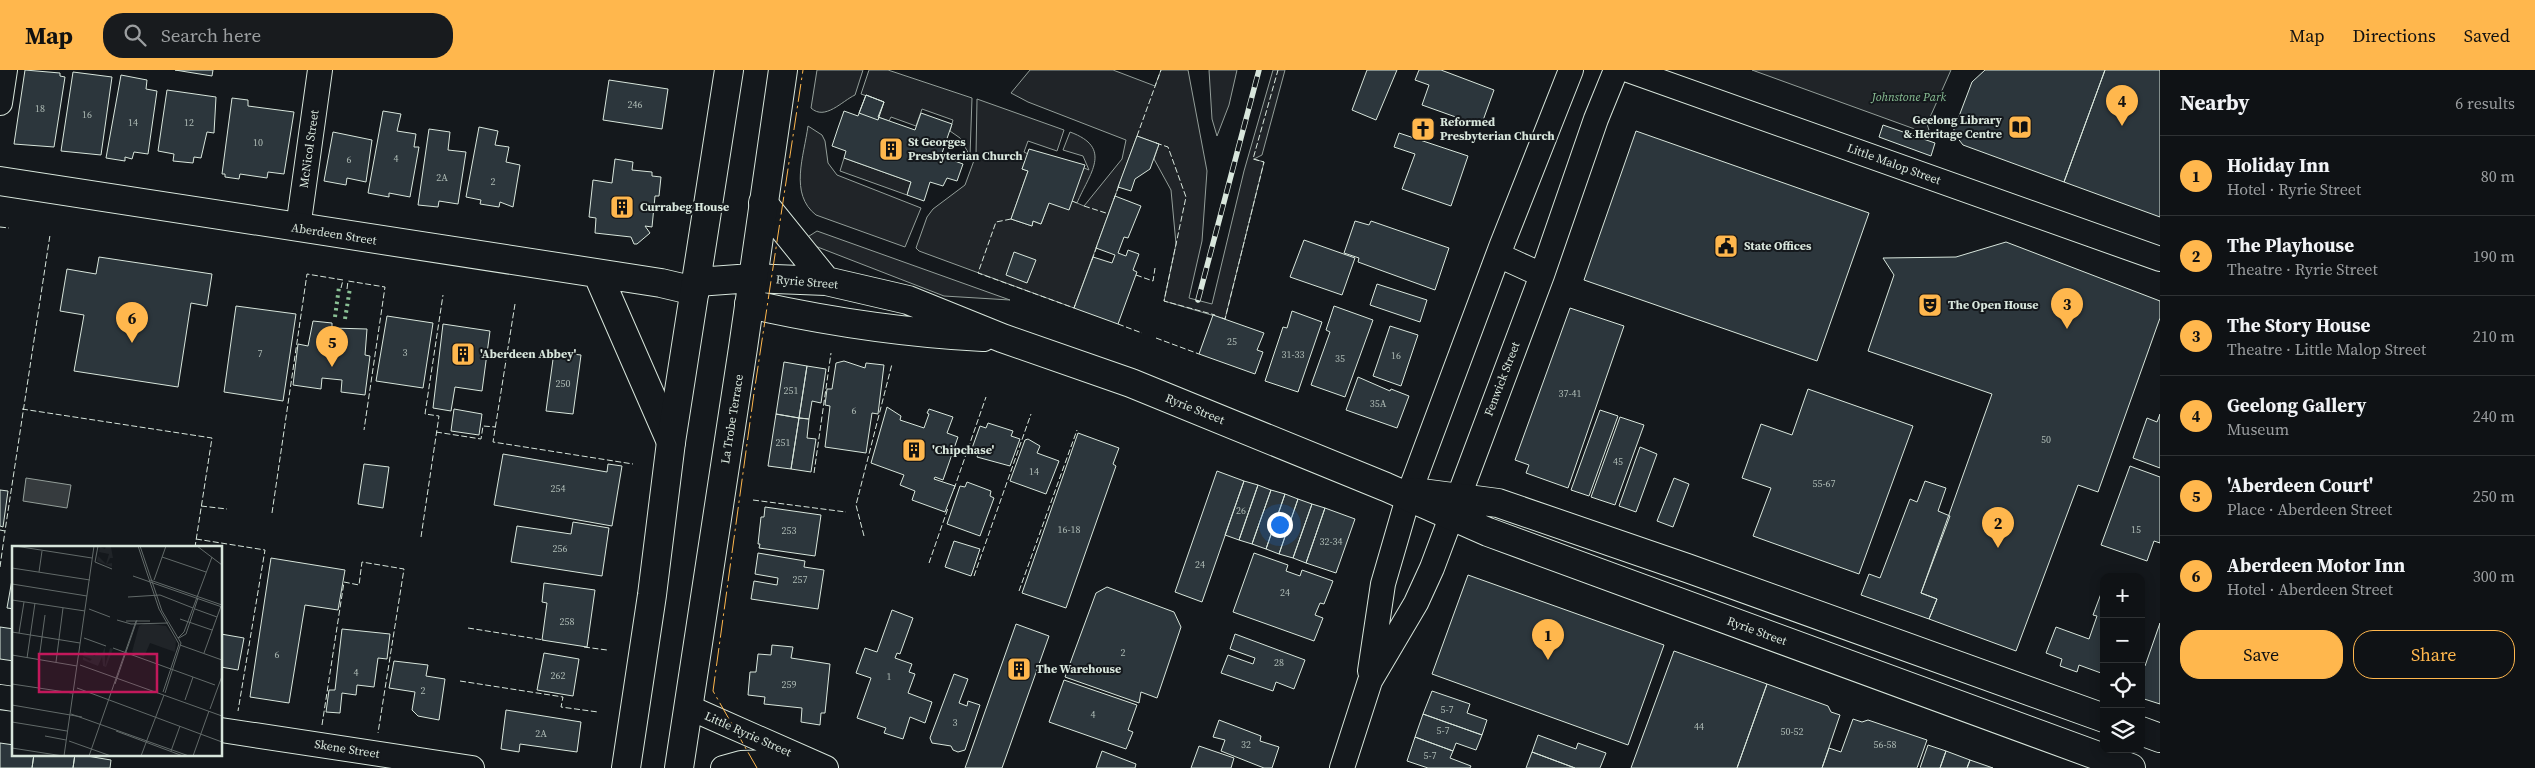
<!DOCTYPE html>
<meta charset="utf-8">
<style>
body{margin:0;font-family:"Source Serif 4",serif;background:#181b1e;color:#f1f3f6}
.controls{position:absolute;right:15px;bottom:15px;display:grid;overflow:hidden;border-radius:10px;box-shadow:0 2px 12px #0003}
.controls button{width:45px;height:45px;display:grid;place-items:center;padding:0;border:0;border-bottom:1px solid #2f3234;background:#0f1215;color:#f1f3f6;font:25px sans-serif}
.you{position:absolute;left:1279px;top:454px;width:18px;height:18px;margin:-12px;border:4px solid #fff;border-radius:50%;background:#1a73e8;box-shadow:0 0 0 8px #1a73e833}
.badge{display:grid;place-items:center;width:32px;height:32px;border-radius:50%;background:#ffb74d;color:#111;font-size:16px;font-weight:700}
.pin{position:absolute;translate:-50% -41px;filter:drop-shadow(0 1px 2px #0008)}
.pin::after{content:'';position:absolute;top:26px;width:18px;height:15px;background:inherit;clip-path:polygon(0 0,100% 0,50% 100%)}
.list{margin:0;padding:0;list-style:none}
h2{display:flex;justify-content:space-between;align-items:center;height:65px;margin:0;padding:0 20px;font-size:21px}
h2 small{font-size:16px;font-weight:400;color:#9b9ea0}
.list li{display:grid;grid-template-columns:32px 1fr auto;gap:15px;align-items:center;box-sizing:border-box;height:80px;padding:0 20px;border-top:1px solid #2f3234}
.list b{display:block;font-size:19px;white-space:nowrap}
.list p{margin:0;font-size:16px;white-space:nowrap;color:#9b9ea0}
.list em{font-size:16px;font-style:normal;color:#9b9ea0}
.actions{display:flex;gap:10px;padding:15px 20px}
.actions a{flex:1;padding:11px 0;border:1px solid #ffb74d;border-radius:20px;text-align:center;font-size:18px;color:#ffb74d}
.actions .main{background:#ffb74d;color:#111}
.icon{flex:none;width:28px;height:28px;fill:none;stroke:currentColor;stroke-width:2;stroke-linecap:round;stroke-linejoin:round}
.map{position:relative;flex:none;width:2160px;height:698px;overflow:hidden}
header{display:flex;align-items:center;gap:30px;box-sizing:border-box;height:70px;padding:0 25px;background:#ffb74d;color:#111}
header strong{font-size:24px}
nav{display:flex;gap:28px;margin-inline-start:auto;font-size:18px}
.search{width:350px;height:45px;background:#181b1e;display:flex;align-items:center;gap:12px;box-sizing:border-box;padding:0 18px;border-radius:20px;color:#9b9ea0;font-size:19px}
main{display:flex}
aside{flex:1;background:#0f1215}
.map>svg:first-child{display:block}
</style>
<header>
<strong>Map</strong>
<div class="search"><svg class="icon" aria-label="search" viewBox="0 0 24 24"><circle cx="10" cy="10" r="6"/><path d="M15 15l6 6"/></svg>Search here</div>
<nav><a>Map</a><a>Directions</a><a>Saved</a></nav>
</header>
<main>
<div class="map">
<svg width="2160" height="698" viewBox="0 0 2160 698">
<rect width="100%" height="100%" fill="#14181c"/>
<path fill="#202428" stroke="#939e99" d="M817 0H863L855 25C842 31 825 51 811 38Z
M869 0H888L972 28 970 86 960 68 950 61 953 50 922 39 916 56 891 47 889 51 878 47 884 32 861 24Z
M1030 0H1113L1155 16 1161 0H1188L1207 101 1202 171 1189 228 1212 234 1244 101 1273 0H1285L1262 85 1254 89 1264 92 1225 249 1164 231 1176 174 1171 120 1154 89 1159 74 1137 66 1074 238 919 181 916 178 927 147 933 139 965 115 976 85 977 29 1064 60 1057 81 1028 71 1024 82 1028 84 1022 99 1028 101 1011 149 1032 156 1033 151 1041 154 1049 133 1084 98 1089 100 1083 86 1063 80 1070 62C1114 78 1089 104 1077 133L1084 136 1122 89 1126 70 1028 32 1011 23Z
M1209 0H1237L1229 35 1217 66 1212 49Z
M1752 0H1951L1927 54 1929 60 1923 62Z
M808 56 822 65 825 71 828 93 837 105 921 138 905 177 816 145C789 124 804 86 808 56Z
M844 88 911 112 907 125 840 101Z
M817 161 1010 230 944 226 815 176 806 168Z"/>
<path fill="#363b3e" stroke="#939e99" d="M26 408 71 415 67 438 23 431Z"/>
<path fill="#2c363c" stroke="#d8e6dc" d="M25 0 60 3V6L65 7 54 77 14 74Z
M175 0H213L212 6Z
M1367 0H1397L1376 50 1352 40Z
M1419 0H1441L1494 20 1481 56 1422 35 1429 15 1415 10Z
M1985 0H2105L2064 112 1963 75 1953 62 1972 12Z
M2105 0H2160V147L2064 112Z
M73 2 112 7 101 85 61 81Z
M121 5 147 10 146 19 157 21 148 84 134 82 132 89 125 87V91L106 88Z
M609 10 668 19 662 59 603 50Z
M167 20 216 27 214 63 207 62 201 88 194 87 193 93 173 91 174 84 158 81Z
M866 25 884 32 878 47 915 60 921 43 952 54 941 86 963 94 957 111 947 108 943 116 930 112 924 131 907 125 911 112 844 88 846 81 832 76 838 58 844 41 858 46Z
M866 25 884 32 878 50 859 43Z
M232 28 248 30V36L294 42 284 104 268 102 267 108 240 104 239 109 225 107V104H222Z
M383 41 401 44 397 61 416 64 414 77H419L410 127 389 123V127L368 123Z
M1883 55 1935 73 1931 86 1879 67Z
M479 57 498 61 495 75 509 77 506 92 520 95 513 137 500 132 499 137 480 134 481 130 466 127Z
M429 59 450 62 448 80 466 82 458 134 439 131 438 137 418 135Z
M1636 61 1869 143 1817 291 1584 210Z
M333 62 372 70 366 112 347 108 346 115 324 111Z
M1399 63 1468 86 1451 136 1402 119 1415 84 1394 77Z
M1137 66 1159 74 1150 99 1135 109 1131 121 1118 117Z
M1029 79 1085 95 1069 140 1049 133 1041 154 1033 151 1032 156 1011 149 1028 101 1022 99Z
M615 89 633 92 632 100 652 102V106L661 107 659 126H655L652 157 645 156 650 163 637 174H634L631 167 595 163 596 148 589 147 593 110 612 113Z
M1115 126 1141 136 1128 168 1124 167 1118 183 1126 186 1128 180 1139 184 1133 200 1137 202 1118 254 1074 238 1093 187 1112 193 1115 185 1096 178Z
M1355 151 1369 155 1371 151 1449 178 1435 220 1358 192 1359 188 1344 183Z
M1304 170 1355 188 1342 225 1290 207Z
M2006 172 2160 231V248L2098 422 2078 415 2016 581 1929 549 1937 529 1921 523 1992 324 1868 281 1894 205 1883 188 1956 187Z
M1014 182 1036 190 1027 213 1006 205Z
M99 187 212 204 207 236 191 233 178 317 74 301 84 245 60 241 67 199 96 204Z
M1377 214 1427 230 1420 252 1370 235Z
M236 236 296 244 283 331 224 322Z
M1334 236 1373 250 1345 327 1311 315 1330 262 1326 260Z
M1570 238 1624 256 1568 418 1526 403 1529 395 1515 390Z
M1292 241 1322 252 1298 322 1265 311 1283 257 1287 258Z
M1213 245 1264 263 1257 280 1263 282 1255 304 1199 284Z
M387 246 433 253 423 318 376 311Z
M313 251 332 253V258L367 259 365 285 370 286 365 325 341 322 342 310 322 308 321 319 293 315 298 274 308 276Z
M443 254 490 261 482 321 455 317 451 341 433 338Z
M1390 256 1418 265 1401 316 1373 306Z
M554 282 581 285 573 344 546 341Z
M844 291 865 298 866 293 884 295 878 344 872 343 866 383 825 377 830 336 825 335 827 319H832L836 293Z
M784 292 807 296 799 348 776 344Z
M807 296 826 299 821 333 812 331 809 349 799 348Z
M1358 307 1390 321 1391 319 1409 326 1397 358 1346 340Z
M1808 319 1913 356 1859 504 1753 466 1771 418 1742 408 1761 354 1792 365Z
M887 337 901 346 900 350 924 358 929 344 927 343 929 339 953 347 947 363 958 367 943 410 935 407 934 409 955 416 945 442 912 430 915 421 900 415 904 405 871 393Z
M454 339 482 344 479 365 451 361Z
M1600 340 1618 346 1589 426 1571 420Z
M776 344 799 348 791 399 768 396Z
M2160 344V398L2133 388 2147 348 2157 352Z
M1620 347 1644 355 1615 435 1591 427Z
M799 348 809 349 807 368 816 369 811 402 791 399Z
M988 353 1013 361 1011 366 1020 369 1010 396 977 387 978 384 971 381 980 356 986 358Z
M1078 363 1119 378 1113 394 1116 396 1066 538 1022 523Z
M1028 369 1040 376 1037 383 1059 391 1046 424 1010 411 1025 370Z
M1640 377 1657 384 1636 442 1619 436Z
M503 384 607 402 608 394 622 396 612 456 494 435Z
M364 394 389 397 383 438 358 434Z
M2130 396 2160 407V473L2154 471 2147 491 2101 475Z
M1217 401 1244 411 1202 532 1175 522Z
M1674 408 1689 414 1673 457 1657 451Z
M1244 411 1258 415 1239 470 1225 465Z
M1925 411 1946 418 1938 441 1950 446 1921 523 1937 529 1929 549 1861 525 1869 504 1880 508 1910 429 1917 432Z
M967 412 991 421 990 426 994 428 980 466 947 454 960 416 965 417Z
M1258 415 1271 420 1252 474 1239 470Z
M0 420 8 421 3 457 0 456Z
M1271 420 1285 424 1266 479 1252 474Z
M1285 424 1298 429 1279 484 1266 479Z
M1298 429 1312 434 1293 488 1279 484Z
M1312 434 1325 438 1306 493 1293 488Z
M765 437 821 445 815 486 759 478 760 474H758L761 447H764Z
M1325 438 1355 449 1336 503 1306 493Z
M573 452 609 458 602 506 511 492 517 456 571 464Z
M954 471 980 479 971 506 945 497Z
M758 483 805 491 804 497 824 500 818 539 751 529 754 511 777 515 778 508 755 504Z
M1254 483 1288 495 1286 501 1300 506 1302 500 1333 511 1324 534 1320 533 1315 545 1323 548 1314 571 1233 542Z
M271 488 345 500 338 540 305 535 289 633 250 627Z
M13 504H14V539L7 538Z
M1468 505 1664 575 1628 675 1432 604Z
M544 513 595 520 587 577 542 570 547 533 542 532Z
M1107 517 1174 542 1181 557 1157 628 1141 622 1139 633 1065 607 1096 523Z
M2102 521 2104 596 2101 603 2079 595 2077 602 2060 596 2062 589 2046 583 2056 557 2089 569 2097 546 2093 545Z
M892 540 913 548 900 584 897 583 895 588 912 594 909 602 915 604 908 623 932 632 925 653 910 647 903 669 884 663 886 658 857 648 871 608 856 603 865 578 877 582Z
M2160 553V634L2141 628V595L2145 596Z
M1016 554 1049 566 1002 698H965Z
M0 557 14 559V591L0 589Z
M342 559 390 564 387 589 378 588 374 617 357 615 356 625 342 623 340 643 326 642 329 620H335Z
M221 564 244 568 238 600 221 597Z
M1235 564 1305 590 1294 619 1276 612 1273 621 1221 603 1228 585 1253 594 1255 588 1230 579Z
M772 575 793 577 791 588 830 594 825 643H821L820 655 801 652 802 638 764 634 765 627 748 625 750 602H756L758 584 771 585Z
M1674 581 1767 614 1737 698H1631Z
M544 583 579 589 573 626 537 620Z
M394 591 428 595 426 606 445 609 439 650 418 646 412 640 415 622 389 618Z
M954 604 968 609 959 633 967 636 968 631 980 635 965 680 958 682 953 680 951 676 932 673 930 668Z
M1064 610 1137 635 1128 660 1133 662 1126 679 1049 652Z
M1767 614 1828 636 1831 642 1840 645 1822 698H1737Z
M1432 621 1470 634 1467 643 1487 650 1482 665 1423 644Z
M506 640 581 652 577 682 520 674 519 682 501 679Z
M1423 644 1482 665 1476 680 1456 673 1453 681 1415 667Z
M1853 649 1862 652 1868 650 1927 670 1917 698H1822L1829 678 1841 682Z
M1219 650 1261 666 1260 671 1279 677 1272 698H1264L1221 681 1225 670 1213 667Z
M1538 665 1576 679 1578 673 1606 683 1600 698H1575L1532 682Z
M1415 667 1453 681 1450 688 1471 696 1470 698H1428L1407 691Z
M0 673 14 675V684H34L32 698H0Z
M1928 675 1946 681 1940 698H1920Z
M1199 676 1234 688 1231 698H1191Z
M1102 681 1136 694 1135 698H1096Z
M1946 681 1970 690 1967 698H1940Z
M1532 682 1575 698H1526Z
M34 684H75L73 698H32Z
M75 684 111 690 110 698H73Z
M1970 690 1993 698H1967Z"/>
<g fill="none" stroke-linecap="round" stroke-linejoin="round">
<g stroke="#d8e6dc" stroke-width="26">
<path id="minor" d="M1628 0 2160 189
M0 33 5 0
M298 158 320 0
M1498 185 1542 205
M1370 601 1383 514 1410 421 1501 177 1571 0
M0 627 14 629
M688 637 826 698
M221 660 472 698
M723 698 741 693 801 691
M1342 698 1370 611 1416 533 1432 498 1542 205 1596 49 1616 0"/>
</g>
<g stroke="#d8e6dc" stroke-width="30">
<path id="secondary" d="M763 133 826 211
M752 208 826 211 908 230 1002 268 1131 313 1386 417 1488 462 2131 698
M749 234C825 251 905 263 983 267
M1414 422 1498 433 1687 498 2104 648
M2141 661 2160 668"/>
</g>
<g stroke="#d8e6dc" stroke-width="30">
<path id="primary" d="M0 111 661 213 695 221
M598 205 671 372"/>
</g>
<g stroke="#d8e6dc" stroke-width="30">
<path id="trunk" d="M697 212 752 208
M626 698 652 525 671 372 729 0
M679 698 743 278 783 0"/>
</g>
<use href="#minor" stroke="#14181c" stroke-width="24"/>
<use href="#secondary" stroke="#14181c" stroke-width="28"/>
<use href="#primary" stroke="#14181c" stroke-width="28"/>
<use href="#trunk" stroke="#14181c" stroke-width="28"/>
<g stroke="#d8e6dc" stroke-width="5.5">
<path id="rail" d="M1198 230 1259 0"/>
</g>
<use href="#rail" stroke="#14181c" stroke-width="4" stroke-dasharray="11" stroke-linecap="butt"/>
<path stroke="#8ac095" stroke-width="4" stroke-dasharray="2.5 4" stroke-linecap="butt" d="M335 247 339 217
M345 249 350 218"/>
<path stroke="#d8e6dc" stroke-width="1" stroke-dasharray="6 2.5" stroke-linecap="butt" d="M1137 66 1161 0
M1156 73 1168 77 1186 127 1164 231 1215 245
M1114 129 1119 115
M1072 131 1077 133
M1084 136 1109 144
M1011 149 996 152 978 203 1074 238 1075 235
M0 157 9 158
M1092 190 1097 176
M1136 205 1153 211 1155 198
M347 219 348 211 385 217 364 360
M515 234 493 372 633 394
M1222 248 1225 249 1264 92 1253 89 1278 0
M1118 254 1142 263
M1156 268 1199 284
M22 339 212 368 195 477
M436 362 481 369 483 356 496 357
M814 403 831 283
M954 419 986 327
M753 430 846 442
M201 436 227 439
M272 443 307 204 343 210 341 218
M0 460 5 461 50 165
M864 466 856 435 892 294
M421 467 439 346 425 344 443 225
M196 469 265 480 238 641
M929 493 948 438
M0 497 5 461
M974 506 1031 344
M1019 521 1077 360
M468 558 544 570
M584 577 607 580
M460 611 563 627 561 637 598 642
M322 655 344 512 359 515 362 492 404 499 378 663"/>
<path stroke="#ffb74d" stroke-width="1" stroke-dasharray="18 4 2.5 4" stroke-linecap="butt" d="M757 698 713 621 754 323 803 0"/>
</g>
<defs>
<g id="library-square" transform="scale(1.25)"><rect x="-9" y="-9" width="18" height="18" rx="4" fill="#ffb74d" stroke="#14181c"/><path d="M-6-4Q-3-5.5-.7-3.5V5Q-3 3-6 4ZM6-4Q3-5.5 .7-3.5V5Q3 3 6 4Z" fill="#111"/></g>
<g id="church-square" transform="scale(1.25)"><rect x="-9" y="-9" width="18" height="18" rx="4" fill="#ffb74d" stroke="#14181c"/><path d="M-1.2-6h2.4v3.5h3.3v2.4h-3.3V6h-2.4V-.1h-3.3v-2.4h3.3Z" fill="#111"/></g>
<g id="building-square" transform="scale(1.25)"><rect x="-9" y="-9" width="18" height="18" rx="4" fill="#ffb74d" stroke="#14181c"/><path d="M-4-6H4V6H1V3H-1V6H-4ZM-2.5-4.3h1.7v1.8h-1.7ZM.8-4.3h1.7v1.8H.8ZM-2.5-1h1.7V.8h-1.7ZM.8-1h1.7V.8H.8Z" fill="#111"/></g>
<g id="civic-square" transform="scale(1.25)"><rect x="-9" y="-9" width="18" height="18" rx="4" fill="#ffb74d" stroke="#14181c"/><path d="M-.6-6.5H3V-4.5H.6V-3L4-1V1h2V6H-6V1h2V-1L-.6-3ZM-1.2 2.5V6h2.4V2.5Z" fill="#111"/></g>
<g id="theatre-square" transform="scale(1.25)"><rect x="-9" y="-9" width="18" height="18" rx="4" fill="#ffb74d" stroke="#14181c"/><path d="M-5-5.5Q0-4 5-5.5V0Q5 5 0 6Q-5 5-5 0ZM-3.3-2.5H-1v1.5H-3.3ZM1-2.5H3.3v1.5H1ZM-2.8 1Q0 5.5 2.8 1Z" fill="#111"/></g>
</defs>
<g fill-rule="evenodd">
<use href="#library-square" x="2020" y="57"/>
<use href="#church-square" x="1423" y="59"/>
<use href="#building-square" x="891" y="79"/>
<use href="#building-square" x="622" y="137"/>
<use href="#civic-square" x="1726" y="176"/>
<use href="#theatre-square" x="1930" y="235"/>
<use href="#building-square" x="463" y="284"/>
<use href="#building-square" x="914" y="380"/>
<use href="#building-square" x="1019" y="599"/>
</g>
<g text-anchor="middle" stroke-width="4" stroke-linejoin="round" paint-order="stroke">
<g font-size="10" fill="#adbab4">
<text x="635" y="38">246</text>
<text x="40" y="42">18</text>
<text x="87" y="48">16</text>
<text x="133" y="56">14</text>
<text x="189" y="56">12</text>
<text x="258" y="76">10</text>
<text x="396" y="92">4</text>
<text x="349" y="93">6</text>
<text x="442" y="111">2A</text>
<text x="493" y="115">2</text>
<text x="1232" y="275">25</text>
<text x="405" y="286">3</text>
<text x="260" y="287">7</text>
<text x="1293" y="288">31-33</text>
<text x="1396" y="289">16</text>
<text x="1340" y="292">35</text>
<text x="563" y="317">250</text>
<text x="791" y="324">251</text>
<text x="1570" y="327">37-41</text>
<text x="1378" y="337">35A</text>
<text x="854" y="344">6</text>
<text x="2046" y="373">50</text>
<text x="783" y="376">251</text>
<text x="1618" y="395">45</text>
<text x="1034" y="405">14</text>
<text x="1824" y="417">55-67</text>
<text x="558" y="422">254</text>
<text x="1241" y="444">26</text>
<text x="1069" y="463">16-18</text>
<text x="2136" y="463">15</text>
<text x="789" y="464">253</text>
<text x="1331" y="475">32-34</text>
<text x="560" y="482">256</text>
<text x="1200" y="498">24</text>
<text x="800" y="513">257</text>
<text x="1285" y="526">24</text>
<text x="567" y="555">258</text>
<text x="1123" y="586">2</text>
<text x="277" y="588">6</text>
<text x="1279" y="596">28</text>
<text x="356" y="606">4</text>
<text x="558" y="609">262</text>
<text x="889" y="610">1</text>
<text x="789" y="618">259</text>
<text x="423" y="624">2</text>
<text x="1447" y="643">5-7</text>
<text x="1093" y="648">4</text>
<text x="955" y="656">3</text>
<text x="1699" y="660">44</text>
<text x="1443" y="664">5-7</text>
<text x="1792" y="665">50-52</text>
<text x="541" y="667">2A</text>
<text x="1246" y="678">32</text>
<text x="1885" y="678">56-58</text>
<text x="1430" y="689">5-7</text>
</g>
<g font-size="12" font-style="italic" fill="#8ac095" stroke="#14181c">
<text x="1909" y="31">Johnstone Park</text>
</g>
<g font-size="12" font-weight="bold" fill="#d8e6dc" stroke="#14181c" text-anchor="start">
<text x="2002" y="54" text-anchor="end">Geelong Library<tspan x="2002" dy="14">&amp; Heritage Centre</tspan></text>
<text x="1440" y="56">Reformed<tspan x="1440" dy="14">Presbyterian Church</tspan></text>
<text x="908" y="76">St Georges<tspan x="908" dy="14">Presbyterian Church</tspan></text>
<text x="640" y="141">Currabeg House</text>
<text x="1744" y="180">State Offices</text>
<text x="1948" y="239">The Open House</text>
<text x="480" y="288">'Aberdeen Abbey'</text>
<text x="932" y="384">'Chipchase'</text>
<text x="1036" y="603">The Warehouse</text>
</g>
<g font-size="12" fill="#d8e6dc" stroke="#14181c">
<text transform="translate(309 79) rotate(-82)" y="4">McNicol Street</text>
<text transform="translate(1894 94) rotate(20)" y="4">Little Malop Street</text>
<text transform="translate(334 164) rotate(9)" y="4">Aberdeen Street</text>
<text transform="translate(807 212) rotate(5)" y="4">Ryrie Street</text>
<text transform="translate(1502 309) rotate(-69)" y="4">Fenwick Street</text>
<text transform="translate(1195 339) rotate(22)" y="4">Ryrie Street</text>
<text transform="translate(732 349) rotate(-81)" y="4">La Trobe Terrace</text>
<text transform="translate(1757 561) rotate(20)" y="4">Ryrie Street</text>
<text transform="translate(748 664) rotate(24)" y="4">Little Ryrie Street</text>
<text transform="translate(347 679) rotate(9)" y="4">Skene Street</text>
</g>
</g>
<g transform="translate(12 476)">
<rect width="210" height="210" fill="#14181c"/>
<path d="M94 0 99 1 101 12H98L95 18 100 17V21L85 15 86 10 94 18 97 8 87 6 88 1 93 3ZM134 77 154 80 164 95 163 106 138 97 132 111 120 106 127 80ZM93 101V120L98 102 101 103 94 121 91 120 90 111 86 120 71 114V111L78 115 80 113 71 110 72 105 83 110 84 106 90 108Z" fill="#202428"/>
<path fill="none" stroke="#626a69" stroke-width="1" d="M3 0 80 12M86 0 83 16 100 23M126 0 147 63 167 98 151 146M128 0 150 65 169 97 153 147M185 0 210 19M150 11 194 26M0 22 78 34M27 26 30 5M121 30 210 61M138 34 210 59M142 34 154 0M0 38 75 50M116 51 148 49 181 62M0 54 73 65M77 63 98 71M183 63 205 71M168 73 200 84M105 74 119 78 156 77M114 75H138M0 86 68 97M7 87 12 56M72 92 94 100M166 92 172 86 200 11M167 92 174 88 186 52M168 99 210 114M101 102 203 139M192 107 209 60M0 109 65 120M15 112 23 57M27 113 33 69M44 116 51 62M68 119 210 170M0 138 60 147M103 138 125 74M65 142 210 196M173 154 181 131M0 159 70 171M198 163 210 130M59 168 177 210M0 176 55 185M104 185 171 210M33 190 54 194M57 195 99 210M0 202 51 210M159 205 168 180M52 210 82 0M77 210 124 75M129 210 152 149M181 210 197 165"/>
<path fill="#c2185b" fill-opacity="0.15" stroke="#c2185b" stroke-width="2.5" d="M27 108H145V146H27Z"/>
<rect width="210" height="210" fill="none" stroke="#d8e6dc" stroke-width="2.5"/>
</g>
</svg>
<div class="controls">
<button>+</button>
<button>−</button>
<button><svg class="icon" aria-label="locate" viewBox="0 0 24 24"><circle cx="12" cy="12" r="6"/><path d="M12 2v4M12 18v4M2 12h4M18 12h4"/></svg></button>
<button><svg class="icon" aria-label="layers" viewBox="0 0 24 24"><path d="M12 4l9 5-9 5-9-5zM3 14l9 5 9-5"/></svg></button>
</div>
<div class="you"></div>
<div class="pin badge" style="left:1548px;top:590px">1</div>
<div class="pin badge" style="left:1998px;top:478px">2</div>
<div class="pin badge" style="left:2067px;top:259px">3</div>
<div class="pin badge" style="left:2122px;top:56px">4</div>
<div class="pin badge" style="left:332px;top:297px">5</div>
<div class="pin badge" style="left:132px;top:273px">6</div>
</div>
<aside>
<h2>Nearby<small>6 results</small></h2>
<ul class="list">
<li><span class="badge">1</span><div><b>Holiday Inn</b><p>Hotel · Ryrie Street</p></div><em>80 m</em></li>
<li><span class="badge">2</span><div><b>The Playhouse</b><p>Theatre · Ryrie Street</p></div><em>190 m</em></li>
<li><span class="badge">3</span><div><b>The Story House</b><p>Theatre · Little Malop Street</p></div><em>210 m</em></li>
<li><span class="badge">4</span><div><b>Geelong Gallery</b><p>Museum</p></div><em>240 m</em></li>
<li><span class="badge">5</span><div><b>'Aberdeen Court'</b><p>Place · Aberdeen Street</p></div><em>250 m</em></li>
<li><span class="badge">6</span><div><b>Aberdeen Motor Inn</b><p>Hotel · Aberdeen Street</p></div><em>300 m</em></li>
</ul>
<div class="actions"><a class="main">Save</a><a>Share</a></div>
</aside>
</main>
